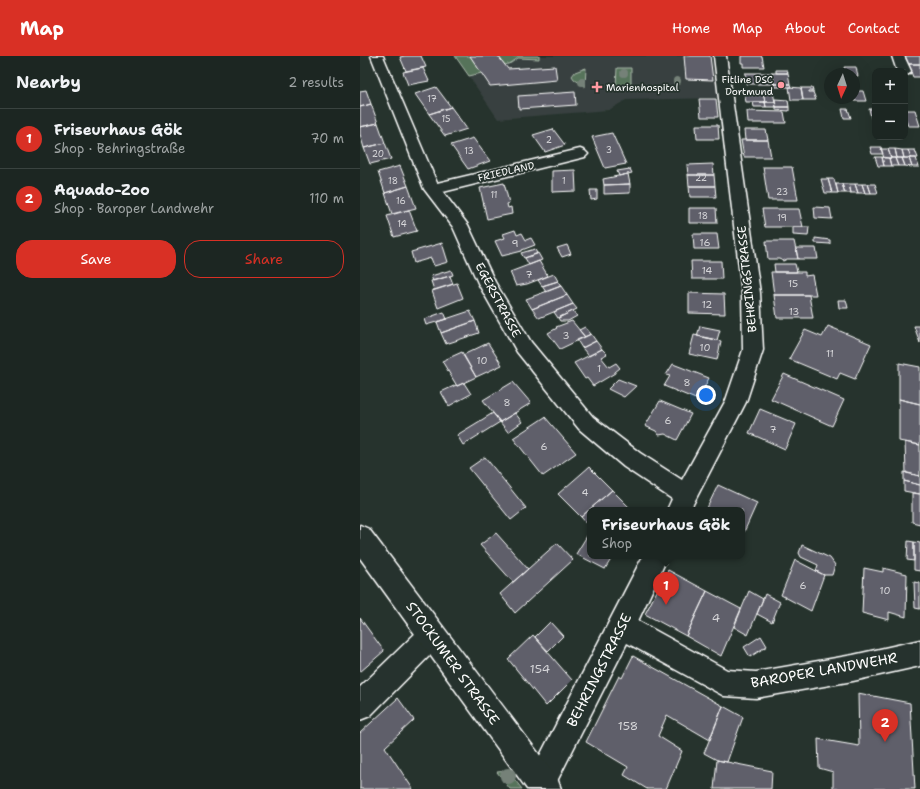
<!DOCTYPE html>
<meta charset="utf-8">
<style>
body{margin:0;font-family:"Shantell Sans",sans-serif;background:#252e2a;color:#f1f3f6}
.controls{position:absolute;right:12px;top:12px;display:grid;overflow:hidden;border-radius:8px;box-shadow:0 4px 16px #0002}
.controls button{width:36px;height:36px;display:grid;place-items:center;padding:0;border:0;border-bottom:1px solid #3a4340;background:#1c2622;color:#f1f3f6;font:20px sans-serif}
.compass{position:absolute;left:464px;top:12px;width:36px;height:36px;border-radius:50%;background:#1c2622;box-shadow:0 4px 16px #0002;rotate:184deg}
.you{position:absolute;left:346px;top:339px;width:14px;height:14px;margin:-10px;border:3px solid #fff;border-radius:50%;background:#1a73e8;box-shadow:0 0 0 6px #1a73e833}
.badge{display:grid;place-items:center;width:26px;height:26px;border-radius:50%;background:#d93025;color:#fff;font-size:13px;font-weight:700}
.pin{position:absolute;translate:-50% -33px;filter:drop-shadow(0 1px 2px #0008)}
.pin::after{content:'';position:absolute;top:21px;width:14px;height:12px;background:inherit;clip-path:polygon(0 0,100% 0,50% 100%)}
.popup{position:absolute;left:227px;top:451px;width:158px;height:52px;box-sizing:border-box;display:grid;place-content:center;border-radius:8px;background:#1c2622;filter:drop-shadow(0 1px 3px #0005);font-size:13px;white-space:nowrap;color:#a0a5a5}
.popup b{font-size:15px;color:#f1f3f6}
.popup::after{content:'';position:absolute;left:50%;top:100%;margin-left:-8px;border:8px solid transparent;border-top-color:#1c2622}
.list{margin:0;padding:0;list-style:none}
h2{display:flex;justify-content:space-between;align-items:center;height:52px;margin:0;padding:0 16px;font-size:17px}
h2 small{font-size:13px;font-weight:400;color:#a0a5a5}
.list li{display:grid;grid-template-columns:26px 1fr auto;gap:12px;align-items:center;box-sizing:border-box;height:60px;padding:0 16px;border-top:1px solid #3a4340}
.list b{display:block;font-size:15px;white-space:nowrap}
.list p{margin:0;font-size:13px;white-space:nowrap;color:#a0a5a5}
.list em{font-size:13px;font-style:normal;color:#a0a5a5}
.actions{display:flex;gap:8px;padding:12px 16px}
.actions a{flex:1;padding:9px 0;border:1px solid #d93025;border-radius:16px;text-align:center;font-size:14px;color:#d93025}
.actions .main{background:#d93025;color:#fff}
.map{position:relative;flex:none;width:560px;height:733px;overflow:hidden}
header{display:flex;align-items:center;gap:24px;box-sizing:border-box;height:56px;padding:0 20px;background:#d93025;color:#fff}
header strong{font-size:19px}
nav{display:flex;gap:22px;margin-inline-start:auto;font-size:14px}
main{display:flex}
aside{flex:1;background:#1c2622}
.map>svg:first-child{display:block}
</style>
<header>
<strong>Map</strong>
<nav><a>Home</a><a>Map</a><a>About</a><a>Contact</a></nav>
</header>
<main>
<aside>
<h2>Nearby<small>2 results</small></h2>
<ul class="list">
<li><span class="badge">1</span><div><b>Friseurhaus Gök</b><p>Shop · Behringstraße</p></div><em>70 m</em></li>
<li><span class="badge">2</span><div><b>Aquado-Zoo</b><p>Shop · Baroper Landwehr</p></div><em>110 m</em></li>
</ul>
<div class="actions"><a class="main">Save</a><a>Share</a></div>
</aside>
<div class="map">
<svg width="560" height="733" viewBox="0 0 560 733">
<rect width="100%" height="100%" fill="#26332d"/>
<filter id="ink" filterUnits="userSpaceOnUse"><feTurbulence type="fractalNoise" baseFrequency=".025" numOctaves="2"/><feDisplacementMap in="SourceGraphic" scale="8" xChannelSelector="R" yChannelSelector="G"/><feConvolveMatrix kernelMatrix="1 2 1 2 8 2 1 2 1" color-interpolation-filters="sRGB"/></filter>
<g filter="url(#ink)">
<path fill="#37403f" d="M95 0H352L358 42 266 44 249 54 138 63Z"/>
<path fill="#57735a" stroke="#abb9ac" d="M95 0H110L122 17 109 20Z
M138 0H179V3L158 2 151 7 145 9Z
M226 12 225 31 214 23 212 20 215 16Z
M257 12H271V31H256Z
M148 715 162 733H150L137 716Z"/>
<path fill="#5f5e6a" stroke="#fff" d="M45 0H61L66 11 46 15 40 1Z
M110 0H138L148 13 195 10 197 24 130 30Z
M324 0H350L353 24 326 23Z
M381 0H402L404 11H383V7H381Z
M545 0H560V8H548Z
M548 8H560V21H553Z
M484 11H496L498 20H494V18H486Z
M63 12 69 25 48 29 43 16Z
M416 14H427L428 17H416Z
M385 17H412L414 28H386Z
M412 17H428L430 28H414Z
M414 28H430L431 31H414Z
M76 31 91 51 69 58 55 38Z
M429 31 441 32 443 44H431Z
M441 32H452L453 35H449V36H453L456 44H443Z
M6 34 11 48 0 51V35Z
M494 35H503L506 45H494Z
M215 36 216 49 159 53 158 40Z
M384 36H403L405 46H386Z
M403 36H413L415 46H405Z
M339 43H356L358 61H341Z
M415 43 428 44 429 51H416Z
M393 46H405L406 51H394Z
M405 46H415L416 51H406Z
M11 48 18 67 0 71V51Z
M91 51 107 73 85 80 69 58Z
M416 51H429V55L416 54Z
M482 53H488L491 62H484Z
M509 53H515V69H513Z
M545 54H555L560 70H548L545 61Z
M387 55 424 56 426 67H388Z
M18 67 25 87 4 92 0 78V71Z
M336 69H358L359 83H337Z
M193 73 205 89 185 96 173 79Z
M384 74H406L408 84H385Z
M252 77 266 108 245 112 232 81Z
M113 82 130 105 108 113 91 89Z
M381 84H408L411 101H384Z
M25 87 31 103 10 108 4 92Z
M510 91H521L523 98H512Z
M521 93H528L531 102H524Z
M528 93H535L537 102H531Z
M535 93 542 94 544 102H537Z
M542 94H548L551 102H544Z
M548 94H555L558 102H551Z
M515 101H522L524 110H518Z
M522 101 529 102 531 110H524Z
M529 102H535L538 110H531Z
M535 102H542L545 110H538Z
M542 102H549L552 111 545 110Z
M549 102H556L559 111H552Z
M353 108 354 119H328L327 109Z
M40 110 48 130 25 137 18 116Z
M403 111H432L438 144H408Z
M270 113 272 117 259 120 257 115Z
M215 114 216 135 192 136V115Z
M268 118 270 128 244 129 243 123Z
M328 119H354L355 130H329Z
M461 123H468L472 137H465Z
M468 123H474L478 137H472Z
M144 127 149 147 147 148 148 152 151 151 152 158 127 163 120 132Z
M270 128V137L244 138V129Z
M476 128H482L485 137H478Z
M482 128H489L491 137H485Z
M489 128H495L498 137H491Z
M495 128H502L505 137H498Z
M502 128H508L511 137H505Z
M508 128H515L518 137H511Z
M48 130 56 152 32 158 25 137Z
M329 130H355L356 141H330Z
M230 134H237V143L231 144Z
M454 151 470 152 472 163 455 162Z
M329 152H356L357 167H329Z
M402 153H439L443 171H405Z
M49 154 57 175 34 181 27 160Z
M433 171H449L448 180 433 179Z
M155 174 157 179 162 177 166 184 171 182 175 189 162 194V195L142 200 135 185 145 182 143 178Z
M333 178H357L359 193H334Z
M455 182 470 184V188L455 187Z
M406 185H434L438 203H427L423 205 419 203H408Z
M82 187 88 206 74 210 71 202 54 207 51 196Z
M207 189 211 198 202 201 197 192Z
M436 192H456L458 203H438Z
M175 193 177 198 164 202 161 197Z
M178 197 182 204 169 209 165 202Z
M179 205 188 220 167 228 156 230 150 216Z
M331 205H361L362 223H332Z
M414 208H435L437 216H415Z
M91 214 93 219 73 225 71 220Z
M411 216H445V220L452 219 456 239H414Z
M194 218 198 225 182 230 178 224Z
M90 220 93 228 74 234 71 225Z
M198 225 201 230 186 236 182 230Z
M97 227 103 242 78 252 72 235Z
M201 230 207 239 172 253 166 243Z
M329 237 364 238 365 258 329 257Z
M207 239 213 248 179 262 172 253Z
M414 239H449L453 262H417Z
M478 244H486L488 252H479Z
M213 248 217 253 198 262 194 256 196 255Z
M110 255 115 265 81 277 77 266Z
M213 255 217 260 208 265H200L198 262Z
M84 256 87 263 66 269 64 263Z
M115 265 119 277 86 288 81 277Z
M212 265 225 281 200 293 188 277 197 272 196 271Z
M340 270 360 274 357 284 337 280Z
M468 270 511 288 495 323 480 317 477 323 429 303 445 274 462 281Z
M554 270H560V287Z
M225 271 231 278 225 281 219 274Z
M231 278 236 285 222 292 217 284Z
M334 279 361 285 357 304 329 298Z
M236 285 242 293 229 300 222 292Z
M128 287 142 309 116 321 103 299Z
M242 293 247 298 241 301 249 311 256 307 260 312 255 316V317L233 330 227 322 225 323 214 307Z
M102 296 116 321 97 330 82 305Z
M539 307 560 311V348L539 343Z
M313 308 349 322 338 344 304 330 310 320 306 319Z
M424 318 484 344 472 370 411 343Z
M258 323 276 330 264 341 248 333Z
M153 326 171 347 140 366 123 344Z
M104 327 111 338 89 350 81 336 96 329 97 330Z
M539 343 560 348V389L539 385Z
M300 345 331 358 317 384 305 378 299 379 296 375 285 370Z
M400 353 436 368 425 393 389 377Z
M133 357 140 366 103 389 97 379Z
M155 357 162 366 148 376 140 366Z
M185 361 216 397 183 420 153 382Z
M545 386 560 389V420L546 417Z
M125 401 166 452 151 464 109 412Z
M229 411 252 434 221 461 198 438Z
M544 416 560 420V429L544 425Z
M544 425 560 429V438L544 435Z
M358 429 397 447 384 476 382 475V454H346Z
M252 434 272 454H230V471L221 461Z
M552 437 560 438V468L552 466Z
M230 475V500H253L245 513 216 498Z
M136 477 168 513 153 526 120 489Z
M548 485 554 486V505L547 504Z
M554 486 560 487V515L554 514Z
M197 487 213 504 155 557 140 538Z
M442 489 470 502 475 509 472 519H464L456 515 458 509 441 501 439 497Z
M435 504 464 519 451 555 421 539Z
M504 512 523 516V512L547 518 546 561 529 556V564L502 557Z
M308 514 347 535 326 580 285 558Z
M554 526 560 527V553L555 552Z
M347 535 381 553 361 600 326 580Z
M389 535 403 543 388 579 374 571Z
M405 538 420 546 412 566 397 558Z
M0 562 24 595 0 616Z
M190 566 203 580 188 595 175 581Z
M173 579 212 624 186 650 148 603Z
M401 580 407 590 390 601 384 591Z
M273 600 363 650 350 684 307 659 298 680 322 695 306 733H287L264 719 268 711 226 686 259 620 262 622Z
M498 637 550 647 555 733H473V716L459 712 458 683 499 690Z
M38 642 54 664 25 691 53 733H0V677Z
M363 650 383 661 367 706 357 704 344 697Z
M357 704 412 715 411 733H354Z"/>
<g fill="none" stroke-linecap="round" stroke-linejoin="round">
<g stroke="#fff" stroke-width="3">
<path id="minor" d="M11 0H23L77 127 220 93 225 95 228 98 225 101 83 136 108 169 135 226 171 286 233 361 280 397 322 424 366 344 383 294 382 237 354 0H366L400 237 403 294 386 346 330 454H307L312 443 264 411 219 373 157 296 118 227 93 171 64 133Z
M532 0H544L551 15 549 18 545 19V15H537Z
M283 500H308L278 565 367 614 396 616 493 599 560 584V610L493 625 396 642 364 640 267 587 193 733H169L167 727 171 717Z
M72 566 81 570 85 579 81 588 10 660 0 664V631L63 570Z"/>
</g>
<g stroke="#fff" stroke-width="3">
<path id="major" d="M0 469 9 473 197 722 201 733H167L0 502Z"/>
</g>
<use href="#minor" fill="#26332d" fill-rule="evenodd"/>
<use href="#major" fill="#26332d" fill-rule="evenodd"/>
</g>
<g fill="#748178">
<circle cx="264" cy="17" r="4"/>
<circle cx="317" cy="25" r="4"/>
<circle cx="222" cy="26" r="4"/>
<circle cx="148" cy="720" r="8"/>
</g>
</g>
<g fill="#ff9aa2" stroke="#26332d" stroke-width="1.5">
<circle cx="421" cy="29" r="4"/>
<path d="M235 25h4v4h4v4h-4v4h-4v-4h-4v-4h4z"/>
</g>
<g text-anchor="middle" stroke-width="3.5" stroke-linejoin="round" paint-order="stroke">
<g font-size="9" fill="#d7d7da">
<text x="72" y="46">17</text>
<text x="86" y="66">15</text>
<text x="189" y="87">2</text>
<text x="249" y="97">3</text>
<text x="109" y="98">13</text>
<text x="18" y="101">20</text>
<text x="341" y="125">22</text>
<text x="33" y="128">18</text>
<text x="204" y="128">1</text>
<text x="422" y="139">23</text>
<text x="134" y="142">11</text>
<text x="41" y="148">16</text>
<text x="343" y="163">18</text>
<text x="422" y="165">19</text>
<text x="42" y="171">14</text>
</g>
<g font-size="10" fill="#fff" stroke="#26332d" text-anchor="end">
<text x="413" y="27">Fitline DSC<tspan x="413" dy="12">Dortmund</tspan></text>
<text x="246" y="35" text-anchor="start">Marienhospital</text>
</g>
<g font-size="10" fill="#fff" stroke="#26332d">
<text transform="translate(146 115) rotate(-13)" y="4">FRIEDLAND</text>
</g>
<g font-size="10" fill="#d7d7da">
<text x="345" y="190">16</text>
<text x="155" y="191">9</text>
<text x="347" y="218">14</text>
<text x="169" y="222">7</text>
<text x="433" y="231">15</text>
<text x="347" y="252">12</text>
<text x="434" y="259">13</text>
<text x="206" y="283">3</text>
<text x="345" y="295">10</text>
<text x="470" y="301">11</text>
<text x="122" y="308">10</text>
<text x="239" y="316">1</text>
<text x="327" y="330">8</text>
<text x="147" y="350">8</text>
<text x="308" y="368">6</text>
<text x="413" y="377">7</text>
<text x="184" y="394">6</text>
<text x="225" y="440">4</text>
<text x="443" y="533">6</text>
<text x="525" y="538">10</text>
</g>
<g font-size="12" fill="#fff" stroke="#26332d">
<text transform="translate(387 223) rotate(-96)" y="4">BEHRINGSTRASSE</text>
<text transform="translate(138 244) rotate(62)" y="4">EGERSTRASSE</text>
</g>
<g font-size="12" fill="#d7d7da">
<text x="356" y="566">4</text>
<text x="180" y="617">154</text>
<text x="268" y="674">158</text>
</g>
<g font-size="14" fill="#fff" stroke="#26332d">
<text transform="translate(93 607) rotate(54)" y="5">STOCKUMER STRASSE</text>
<text transform="translate(239 614) rotate(-63)" y="5">BEHRINGSTRASSE</text>
<text transform="translate(464 614) rotate(-10)" y="5">BAROPER LANDWEHR</text>
</g>
</g>
</svg>
<div class="controls">
<button>+</button>
<button>−</button>
</div>
<svg class="compass" viewBox="-18 -18 36 36"><path d="M0-13l5 13h-10z" fill="#e53935"/><path d="M0 13l5-13h-10z" fill="#a0a5a5"/></svg>
<div class="you"></div>
<div class="pin badge" style="left:306px;top:549px">1</div>
<div class="popup"><b>Friseurhaus Gök</b>Shop</div>
<div class="pin badge" style="left:525px;top:686px">2</div>
</div>
</main>
